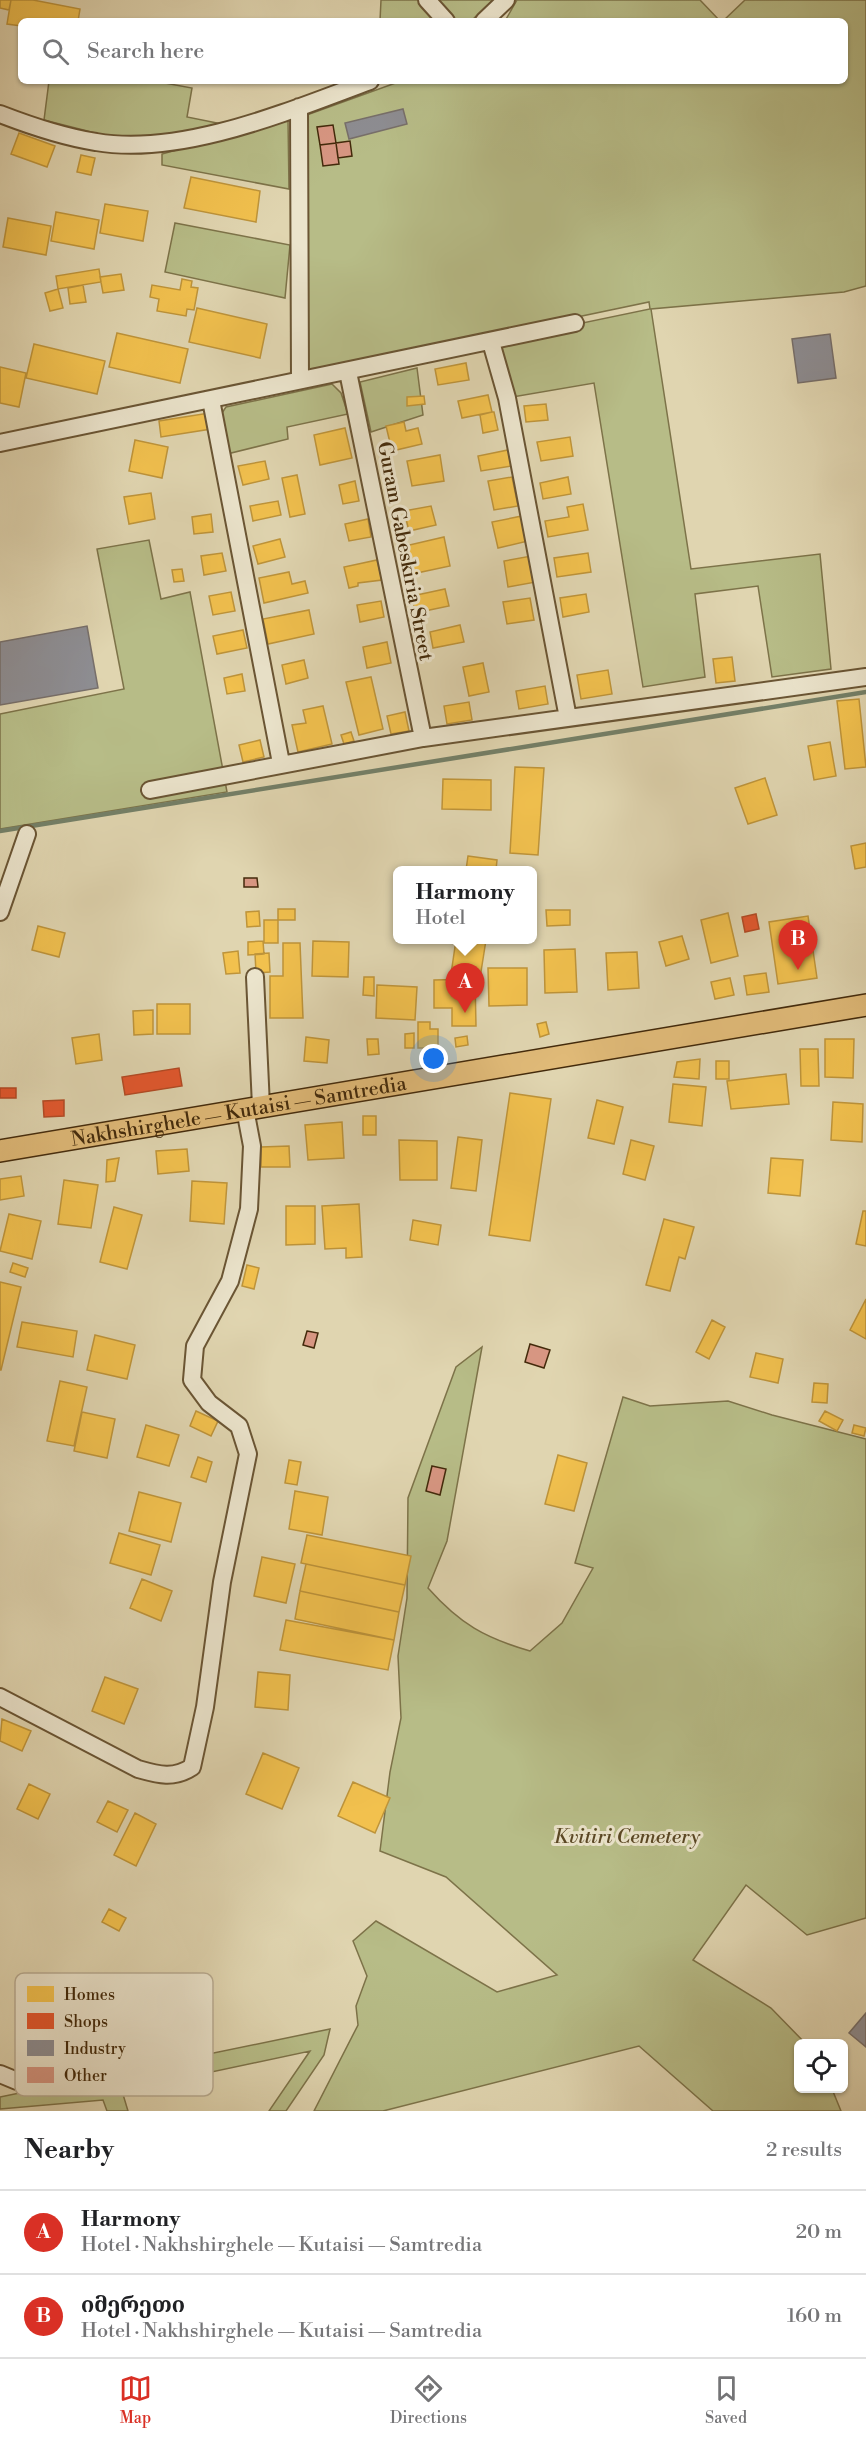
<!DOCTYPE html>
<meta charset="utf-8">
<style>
body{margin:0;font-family:"Libre Bodoni","Noto Serif Georgian",serif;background:#f2f2f2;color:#202124}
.controls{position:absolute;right:18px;bottom:18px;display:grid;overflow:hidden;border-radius:9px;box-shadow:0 2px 4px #0004}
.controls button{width:54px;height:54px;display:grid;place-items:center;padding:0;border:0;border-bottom:2px solid #e0e0e0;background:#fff;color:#202124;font:30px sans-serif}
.you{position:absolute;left:434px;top:1059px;width:21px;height:21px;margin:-15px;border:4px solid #fff;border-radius:50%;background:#1a73e8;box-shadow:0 0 0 9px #1a73e833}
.badge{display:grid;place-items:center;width:39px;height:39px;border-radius:50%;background:#d93025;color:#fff;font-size:20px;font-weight:700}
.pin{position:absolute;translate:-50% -50px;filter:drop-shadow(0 2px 3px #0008)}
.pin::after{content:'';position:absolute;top:32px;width:21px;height:18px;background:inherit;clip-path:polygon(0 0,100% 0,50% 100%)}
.popup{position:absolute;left:393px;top:866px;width:144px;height:78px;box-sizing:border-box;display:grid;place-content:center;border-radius:9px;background:#fff;filter:drop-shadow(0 2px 4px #0005);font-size:20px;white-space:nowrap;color:#757577}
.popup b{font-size:22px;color:#202124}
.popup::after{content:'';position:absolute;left:50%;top:100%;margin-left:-12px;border:12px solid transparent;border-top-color:#fff}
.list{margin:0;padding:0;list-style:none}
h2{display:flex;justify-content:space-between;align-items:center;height:78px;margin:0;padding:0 24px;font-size:26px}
h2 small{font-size:20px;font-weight:400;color:#757577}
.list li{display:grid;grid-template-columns:39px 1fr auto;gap:18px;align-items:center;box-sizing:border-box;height:84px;padding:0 24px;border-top:2px solid #e0e0e0}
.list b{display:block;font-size:22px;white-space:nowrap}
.list p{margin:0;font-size:20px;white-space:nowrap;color:#757577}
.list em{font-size:20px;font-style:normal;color:#757577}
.icon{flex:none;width:33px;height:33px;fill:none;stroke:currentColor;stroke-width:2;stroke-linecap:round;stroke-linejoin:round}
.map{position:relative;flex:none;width:866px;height:2111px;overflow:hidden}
.search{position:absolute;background:#fff;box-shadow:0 2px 4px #0004;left:18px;right:18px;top:18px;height:66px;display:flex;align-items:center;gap:15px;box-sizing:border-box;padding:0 21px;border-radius:9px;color:#757577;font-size:22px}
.sheet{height:246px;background:#fff}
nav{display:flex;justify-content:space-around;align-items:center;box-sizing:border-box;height:84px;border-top:2px solid #e0e0e0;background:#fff;font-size:16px;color:#757577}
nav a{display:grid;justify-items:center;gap:3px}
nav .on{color:#d93025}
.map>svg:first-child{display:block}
</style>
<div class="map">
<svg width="866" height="2111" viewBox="0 0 866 2111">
<rect width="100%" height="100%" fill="#e0d5b0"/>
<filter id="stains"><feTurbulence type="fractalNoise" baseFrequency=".00333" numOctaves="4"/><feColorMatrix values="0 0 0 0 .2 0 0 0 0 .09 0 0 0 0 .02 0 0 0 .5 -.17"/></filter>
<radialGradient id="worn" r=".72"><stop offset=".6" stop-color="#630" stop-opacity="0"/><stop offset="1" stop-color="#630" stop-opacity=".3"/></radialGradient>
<path fill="#b7bc87" stroke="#7d7349" stroke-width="1.5" d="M381 0H493L471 21H380Z
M517 0H700L720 21H505Z
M745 0H866V286L844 292 651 309 691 569 820 554 831 669 772 677 758 586 695 594 705 677 643 687 594 383 507 398 491 342 650 309 649 302 306 374 304 116 401 81H845V21H723Z
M49 81H154L192 88 187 117 222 124 153 138 103 135 44 120Z
M288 119 289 189 162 165V154Z
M175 223 290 245 285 298 165 272Z
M417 368 423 415 371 432 360 382Z
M332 384 341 393 348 414 287 427 288 439 227 454 220 416 226 407Z
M149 540 161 599 190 592 227 792 0 829V714L124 689 97 549Z
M482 1347 447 1541 428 1588C460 1624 485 1638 530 1651L562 1623 593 1568 575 1563 623 1397 650 1406 728 1401 772 1415 866 1439V1918L807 1935 746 1885 693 1960 771 2008 805 2043 798 2044V2088L832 2089 841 2111H713L639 2046 383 2111H314L358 2025 356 2006 367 1976 353 1941 376 1921 497 1992 557 1975 446 1877 380 1851 390 1772 401 1718 398 1656 407 1598 408 1498 456 1367Z
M330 2029 324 2055 286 2111H269L310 2051 122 2091 128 2111H107L103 2100 0 2109V2097Z"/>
<path fill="#f2c14e" stroke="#be943a" stroke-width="1.5" d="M0 0H11L9 10 0 8Z
M11 0H33L80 9 78 21H21V26L7 24Z
M19 133 55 146 47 167 11 154Z
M81 155 95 158 91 175 77 172Z
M191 177 260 191 256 222 184 208Z
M105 204 148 211 143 241 100 233Z
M56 212 99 220 94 249 51 241Z
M8 218 51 226 46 255 3 247Z
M99 269 101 282 58 289 56 276Z
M121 274 124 290 103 293 100 277Z
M182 279 192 281 191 287 198 288 194 310 187 309 186 316 157 311 159 299 150 297 152 285 180 290Z
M83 285 86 302 70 304 68 288Z
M58 289 63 308 50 311 45 293Z
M197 308 267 324 260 358 189 342Z
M117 333 188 349 180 383 109 367Z
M34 344 105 361 97 394 26 378Z
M466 363 469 380 438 385 435 369Z
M0 367 26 373 19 407 0 403Z
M488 395 492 412 462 418 458 401Z
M424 396 425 404 407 406V397Z
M546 404 548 420 526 422 524 406Z
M492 412H494L498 430 483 433 480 415Z
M209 413 211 429 161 437 159 421Z
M404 422 406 431 418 428 422 444 392 451 386 426Z
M345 428 352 458 320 465 314 435Z
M570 437 573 456 541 461 537 442Z
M135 440 168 447 162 478 129 471Z
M508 450 511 466 481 471 478 456Z
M440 455 444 481 412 486 407 461Z
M265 461 269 479 243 485 238 466Z
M297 475 305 514 290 517 282 478Z
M512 477 518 506 494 510 488 481Z
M568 477 571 494 543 499 540 483Z
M355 481 359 501 343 504 339 485Z
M151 493 155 519 129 524 124 497Z
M278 501 281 515 253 521 250 506Z
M583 504 588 530 548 537 545 521 569 517 567 507Z
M431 506 436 525 409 531 404 511Z
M211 514 213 532 194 534 192 517Z
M522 516 528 541 498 548 492 522Z
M368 519 371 537 349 541 345 524Z
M444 537 450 566 412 574 405 546Z
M280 539 285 557 258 564 253 546Z
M222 553 226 571 204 575 201 556Z
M588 553 591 572 557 577 554 558Z
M531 556 536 582 508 587 504 561Z
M377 560 382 580 358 583V586L349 588 344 567Z
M182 569 184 581 174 582 172 570Z
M289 572 292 584 305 581 308 593 264 603 259 578Z
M445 589 449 606 415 613 412 596Z
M231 592 235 611 213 615 209 596Z
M586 594 589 612 563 617 560 598Z
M530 598 534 620 507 624 503 602Z
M381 601 384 617 360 622 357 605Z
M309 610 314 634 268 644 263 619Z
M460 625 464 642 433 648 430 632Z
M243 630 247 648 217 654 213 636Z
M387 642 391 663 367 668 363 647Z
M732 657 735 681 716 683 713 659Z
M304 660 308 678 286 684 282 665Z
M483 663 489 692 469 696 463 667Z
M608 670 612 694 581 699 577 675Z
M242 674 245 691 227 694 224 678Z
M371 677 383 729 359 735 346 682Z
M545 686 548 704 519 709 516 691Z
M859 699 866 767 845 769 837 701Z
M469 702 472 720 447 724 444 706Z
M323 706 332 744 298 752 292 725 306 723 303 710Z
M405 712 409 731 391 734 387 716Z
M351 732 354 741 344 744 341 735Z
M260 740 264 757 243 762 239 745Z
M830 742 836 776 814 780 808 746Z
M515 767 544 768 538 855 510 853Z
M765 778 777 815 748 824 735 788Z
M443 779 491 780V810L442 809Z
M866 843V867L855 869 851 846Z
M468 856 497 860 496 870H466Z
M278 909H295V920H278Z
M546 910H570V925L547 926Z
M259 911 260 926 247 927 246 912Z
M728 913 738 956 711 963 701 920Z
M808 916 817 978 778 984 769 922Z
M264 920H278V943H264Z
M38 926 65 933 59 957 32 950Z
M682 936 689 959 666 966 659 942Z
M456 940H486L480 978 451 974Z
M263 941 264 954 248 955V942Z
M313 941 349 942 348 977 312 976Z
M283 943H300L303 1018H270V976H283Z
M575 949 577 992 545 993 544 950Z
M238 951 240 973 226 974 223 953Z
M637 952 639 988 608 990 606 953Z
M269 953 270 972 256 973 255 954Z
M488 968H527V1005L489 1006Z
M766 973 769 992 747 995 744 976Z
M364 977H374V996L363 995Z
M730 978 734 995 715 999 711 982Z
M475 979 476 1026H452V1008H434V980Z
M377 985 417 987 415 1020 376 1018Z
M157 1004H190V1034H157Z
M153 1010V1034L134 1035 133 1011Z
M418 1022H430V1029H438V1048H418Z
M546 1022 549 1034 540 1037 537 1024Z
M414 1033V1048H405V1034Z
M99 1034 102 1060 76 1064 72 1038Z
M467 1036 468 1045 456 1047 455 1038Z
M306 1037 329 1040 327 1063 304 1061Z
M367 1039H378L379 1054 368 1055Z
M825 1039H854L853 1078 825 1077Z
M800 1049H818L819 1086H801Z
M700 1059 699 1079 674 1077 677 1062Z
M716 1061H729V1079H716Z
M786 1074 789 1104 731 1109 727 1081Z
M673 1084 706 1087 702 1126 669 1122Z
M510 1093 551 1099 530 1241 489 1235Z
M597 1100 623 1107 614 1144 588 1138Z
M833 1102 863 1104 862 1142 831 1140Z
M363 1116H376V1135H363Z
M342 1122 344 1158 308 1160 305 1125Z
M458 1137 482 1140 476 1191 451 1188Z
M399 1140 437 1141V1180H400Z
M631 1140 654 1146 645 1180 623 1174Z
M289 1146 290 1167H261V1147Z
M187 1149 189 1171 158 1174 156 1151Z
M119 1158 115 1181 106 1182 107 1160Z
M771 1158 803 1160 800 1196 768 1193Z
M21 1176 24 1196 0 1200V1179Z
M64 1180 98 1185 91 1228 58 1224Z
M192 1181 227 1183 224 1224 190 1221Z
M359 1204 362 1257 346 1258V1248L325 1249 322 1206Z
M286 1206H315V1244L286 1245Z
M114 1207 142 1215 127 1269 100 1262Z
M863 1211H866V1246L856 1244Z
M9 1214 41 1221 32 1259 0 1251Z
M664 1219 694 1227 685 1259 679 1257 670 1291 646 1285Z
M413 1220 441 1225 438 1245 410 1240Z
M13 1263 28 1268 25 1277 10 1272Z
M247 1265 259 1268 254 1289 242 1286Z
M0 1282 21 1287 1 1370H0Z
M866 1299V1339L850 1330Z
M712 1320 725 1327 709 1359 696 1352Z
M22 1322 77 1331 73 1357 17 1347Z
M95 1335 135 1345 127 1379 87 1370Z
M756 1353 783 1359 778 1383 750 1377Z
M60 1381 87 1387 74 1446 47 1441Z
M814 1383 828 1384 827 1403 812 1402Z
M196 1411 218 1421 211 1436 190 1426Z
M825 1411 843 1420 837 1431 819 1421Z
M82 1412 115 1419 107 1458 74 1451Z
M146 1425 179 1435 169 1466 137 1457Z
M854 1425 866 1428 864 1436 852 1433Z
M558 1455 587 1463 574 1511 545 1504Z
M198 1457 212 1462 206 1482 191 1477Z
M289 1460 301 1462 297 1485 285 1483Z
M295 1491 328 1497 322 1535 289 1529Z
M139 1492 181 1503 171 1542 129 1531Z
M119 1533 160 1545 151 1575 110 1563Z
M307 1535 411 1556 405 1585 301 1563Z
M262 1557 295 1564 286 1603 254 1596Z
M306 1564 405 1585 399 1612 300 1591Z
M142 1579 172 1591 161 1621 130 1608Z
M300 1591 399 1612 394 1640 295 1619Z
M286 1620 394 1640 388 1670 280 1650Z
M258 1672 290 1675 288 1710 255 1707Z
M105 1677 138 1689 124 1724 92 1711Z
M2 1719 31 1731 22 1751 0 1741Z
M263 1753 299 1768 282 1809 246 1794Z
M353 1782 390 1798 375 1833 338 1816Z
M29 1784 50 1794 38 1819 17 1809Z
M108 1801 128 1810 117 1832 97 1822Z
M135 1813 156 1824 136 1866 114 1855Z
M109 1909 126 1918 119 1931 102 1922Z"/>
<path fill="#e4572e" stroke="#b44a24" stroke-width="1.5" d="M756 914 759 929 745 932 742 917Z
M179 1068 182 1086 125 1095 122 1077Z
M0 1088H16V1098H0Z
M64 1100V1116L44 1117 43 1101Z"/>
<path fill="#8d8d92" stroke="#776f6a" stroke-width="1.5" d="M403 109 407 124 349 139 345 123Z
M830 334 836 378 798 383 792 339Z
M87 626 98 688 0 705V642Z
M866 2013V2047L849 2033Z"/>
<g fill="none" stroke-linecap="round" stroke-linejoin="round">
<path stroke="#748068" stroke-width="4.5" d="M0 831 866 692"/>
</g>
<path fill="#d79682" stroke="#432a0b" stroke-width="1.5" d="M333 125 336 143 320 145 317 127Z
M350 141 352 156 338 158 336 143Z
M336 143 339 164 323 166 320 145Z
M244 878H257L258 887H244Z
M307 1331 318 1333 314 1348 303 1345Z
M530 1344 550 1350 544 1368 525 1362Z
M432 1466 446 1469 440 1495 426 1491Z"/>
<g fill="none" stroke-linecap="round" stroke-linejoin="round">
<g stroke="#6a5534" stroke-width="20">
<path id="minor" d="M427 0 446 21
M484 21 506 0
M299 107 300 380
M0 114C31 126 63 137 96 142 182 157 291 110 370 81
M491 342 507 398 568 718
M348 372 423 738
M211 400 281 763
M0 443 575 323
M150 790 423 738 866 677
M0 912 27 834
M255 977 261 1106
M0 1697 138 1769C159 1775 174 1779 192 1767L205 1707 222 1582 248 1454 239 1426 209 1403 192 1380 195 1346 230 1281 249 1209 252 1146 245 1109
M0 2074 17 2081"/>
</g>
<g stroke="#432a0b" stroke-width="24">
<g id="major">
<path id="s1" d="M0 1151 866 1005"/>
</g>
</g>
<use href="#minor" stroke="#ebe4cc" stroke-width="16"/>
<use href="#major" stroke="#e0ba78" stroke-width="21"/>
</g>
<g text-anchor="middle" stroke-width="6" stroke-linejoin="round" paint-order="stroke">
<g font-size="20" fill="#432a0b" stroke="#ebe4cc">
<text transform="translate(406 551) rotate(79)" y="7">Guram Gabeskiria Street</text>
<text dy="7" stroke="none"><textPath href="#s1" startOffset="242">Nakhshirghele — Kutaisi — Samtredia</textPath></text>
</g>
<g font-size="20" font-style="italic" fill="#5a4724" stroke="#ebe4cc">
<text x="627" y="1843">Kvitiri Cemetery</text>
</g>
</g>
<rect x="15" y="1973" width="198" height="123" rx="9" fill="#ebe4cc" stroke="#b9ac92" stroke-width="1.5"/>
<rect x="27" y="1986" width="27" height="16" fill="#f2c14e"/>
<rect x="27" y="2013" width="27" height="16" fill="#e4572e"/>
<rect x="27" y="2040" width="27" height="16" fill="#8d8d92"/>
<rect x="27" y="2067" width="27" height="16" fill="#d79682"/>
<g font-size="16" fill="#432a0b">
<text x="64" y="2000">Homes</text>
<text x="64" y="2027">Shops</text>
<text x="64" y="2054">Industry</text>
<text x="64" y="2081">Other</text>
</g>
<rect width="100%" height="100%" filter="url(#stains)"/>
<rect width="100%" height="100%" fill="url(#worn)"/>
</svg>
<div class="controls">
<button><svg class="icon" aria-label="locate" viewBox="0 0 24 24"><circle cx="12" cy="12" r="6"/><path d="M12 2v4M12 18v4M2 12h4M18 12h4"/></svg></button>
</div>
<div class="you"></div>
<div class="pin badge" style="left:465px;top:1013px">A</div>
<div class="popup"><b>Harmony</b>Hotel</div>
<div class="pin badge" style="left:798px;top:970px">B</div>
<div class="search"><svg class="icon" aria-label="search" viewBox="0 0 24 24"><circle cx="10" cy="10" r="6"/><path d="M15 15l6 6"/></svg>Search here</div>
</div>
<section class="sheet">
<h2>Nearby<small>2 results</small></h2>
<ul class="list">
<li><span class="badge">A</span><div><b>Harmony</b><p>Hotel · Nakhshirghele — Kutaisi — Samtredia</p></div><em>20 m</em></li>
<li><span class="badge">B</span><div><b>იმერეთი</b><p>Hotel · Nakhshirghele — Kutaisi — Samtredia</p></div><em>160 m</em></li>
</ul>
</section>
<nav>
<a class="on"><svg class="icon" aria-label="map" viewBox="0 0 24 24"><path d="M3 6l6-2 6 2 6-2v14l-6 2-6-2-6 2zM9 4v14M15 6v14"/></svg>Map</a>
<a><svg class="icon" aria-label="directions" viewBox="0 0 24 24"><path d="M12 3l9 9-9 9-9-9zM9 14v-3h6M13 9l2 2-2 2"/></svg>Directions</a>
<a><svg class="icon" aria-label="saved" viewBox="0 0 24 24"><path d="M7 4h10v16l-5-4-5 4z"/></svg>Saved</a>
</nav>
